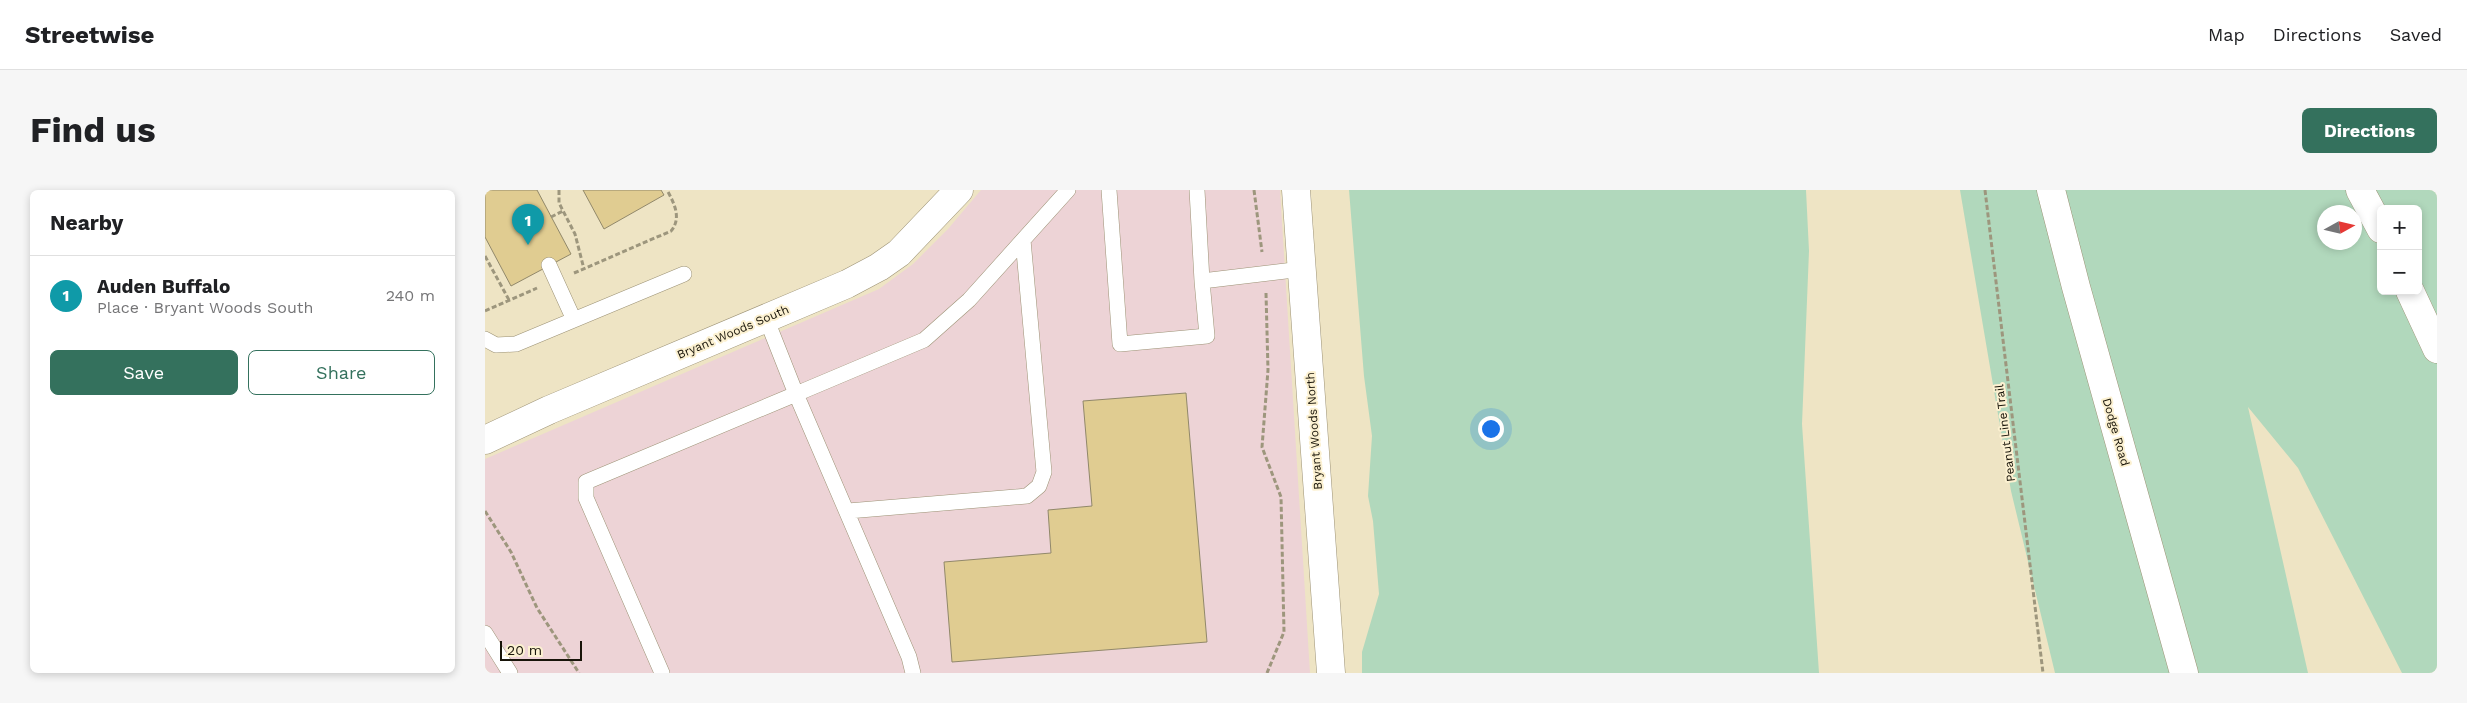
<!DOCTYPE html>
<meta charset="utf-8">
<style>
body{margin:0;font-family:"Work Sans",sans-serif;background:#f6f6f6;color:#202124}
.controls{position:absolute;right:15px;top:15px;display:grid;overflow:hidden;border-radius:8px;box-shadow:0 2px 8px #0003}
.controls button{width:45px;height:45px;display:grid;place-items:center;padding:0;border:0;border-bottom:1px solid #e0e0e0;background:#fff;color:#202124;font:25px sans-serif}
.compass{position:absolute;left:1832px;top:15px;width:45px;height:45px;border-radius:50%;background:#fff;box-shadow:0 2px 8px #0003;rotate:82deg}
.scale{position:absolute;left:15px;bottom:12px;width:82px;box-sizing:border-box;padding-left:5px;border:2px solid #181409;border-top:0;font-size:14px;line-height:18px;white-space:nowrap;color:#181409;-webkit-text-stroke:4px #fcf1d1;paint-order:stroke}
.you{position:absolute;left:1005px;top:238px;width:18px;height:18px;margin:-12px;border:4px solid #fff;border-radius:50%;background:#1a73e8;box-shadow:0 0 0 8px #1a73e833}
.badge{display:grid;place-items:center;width:32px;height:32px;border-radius:50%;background:#34715d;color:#fff;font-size:16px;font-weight:700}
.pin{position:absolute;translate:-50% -41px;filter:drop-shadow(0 1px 2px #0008)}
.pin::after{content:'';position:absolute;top:26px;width:18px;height:15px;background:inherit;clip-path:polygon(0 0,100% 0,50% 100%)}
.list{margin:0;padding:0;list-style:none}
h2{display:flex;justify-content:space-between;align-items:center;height:65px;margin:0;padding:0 20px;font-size:21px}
h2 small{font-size:16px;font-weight:400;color:#757577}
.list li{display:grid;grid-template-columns:32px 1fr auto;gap:15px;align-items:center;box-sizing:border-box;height:80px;padding:0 20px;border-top:1px solid #e0e0e0}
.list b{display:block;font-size:19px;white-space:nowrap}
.list p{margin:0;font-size:16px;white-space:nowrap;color:#757577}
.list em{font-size:16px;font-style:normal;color:#757577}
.actions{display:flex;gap:10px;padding:15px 20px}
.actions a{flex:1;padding:11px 0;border:1px solid #34715d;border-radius:8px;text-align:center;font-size:18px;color:#34715d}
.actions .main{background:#34715d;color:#fff}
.map{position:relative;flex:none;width:1952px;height:483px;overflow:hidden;border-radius:8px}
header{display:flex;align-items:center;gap:30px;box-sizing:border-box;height:70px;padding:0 25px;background:#fff;border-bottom:1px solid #e0e0e0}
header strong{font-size:24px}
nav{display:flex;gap:28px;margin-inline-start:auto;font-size:18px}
.intro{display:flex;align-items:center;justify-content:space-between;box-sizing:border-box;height:120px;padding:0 30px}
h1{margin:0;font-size:35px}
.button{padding:12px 22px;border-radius:8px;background:#34715d;color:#fff;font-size:18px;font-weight:700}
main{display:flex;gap:30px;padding:0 30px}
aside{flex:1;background:#fff;border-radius:8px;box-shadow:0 2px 8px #0003}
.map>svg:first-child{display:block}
</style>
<header>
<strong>Streetwise</strong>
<nav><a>Map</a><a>Directions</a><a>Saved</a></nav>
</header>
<div class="intro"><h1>Find us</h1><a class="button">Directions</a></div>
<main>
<aside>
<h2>Nearby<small></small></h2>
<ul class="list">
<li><span class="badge" style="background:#0f9aa8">1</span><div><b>Auden Buffalo</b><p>Place · Bryant Woods South</p></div><em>240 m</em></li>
</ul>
<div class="actions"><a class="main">Save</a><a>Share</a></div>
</aside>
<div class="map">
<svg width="1952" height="483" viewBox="0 0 1952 483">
<rect width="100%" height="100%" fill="#eee4c4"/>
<path fill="#edd3d6" d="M496 0H795L825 483H0V269L394 99 428 74 463 39Z"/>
<path fill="#b1d8bc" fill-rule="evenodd" d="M864 0H1321L1324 61 1317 234 1334 483H877V462L894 404 888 331 883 306 887 246 879 186Z
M1475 0H1952V483H1917L1813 278 1763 217 1823 483H1570L1526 301ZM1896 19H1933V101H1896ZM1840 22H1870V52H1840Z"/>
<path fill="#e0cc91" stroke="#91886a" d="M0 0H52L86 64 26 96 0 47Z
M98 0H176L179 5 119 39Z
M701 203 722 452 467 472 459 372 566 363 563 320 607 316 598 211Z"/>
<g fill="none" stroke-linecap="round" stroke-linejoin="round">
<g stroke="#9c9275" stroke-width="16">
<path id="service" d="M624 0 635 154 722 146 717 91
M712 0 717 91 817 79
M64 75 89 130
M281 128 311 204 439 150 484 110 583 0
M0 149 11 155 31 154 199 84
M363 321 542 306 554 296 559 282 538 50
M0 443 25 483
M177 483 101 308V292L311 204 424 467 428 483"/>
</g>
<g stroke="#9c9275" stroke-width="29">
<path id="minor" d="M811 0 846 483
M0 250 64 220 362 94 394 77 414 63 474 0"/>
</g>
<g stroke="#9c9275" stroke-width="29">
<path id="tertiary" d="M1566 0 1591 97 1699 483"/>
</g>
<g stroke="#9c9275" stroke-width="29">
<path id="motorway" d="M1875 0 1896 39
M1925 101 1952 159"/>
</g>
<path stroke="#9d967d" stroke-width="3" stroke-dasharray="5 2.5" stroke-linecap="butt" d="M74 0V13L90 44 99 79
M769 0 777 62
M1500 0 1558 483
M66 27 78 21
M0 66 24 110
M89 83 186 41C197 28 189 13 182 0
M781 103 783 180 777 257 796 307 799 442 782 483
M0 121 52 98
M0 321 26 362 52 418 94 483"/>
<use href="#service" stroke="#fff" stroke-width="15"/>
<use href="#minor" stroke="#fff" stroke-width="28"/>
<use href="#tertiary" stroke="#fff" stroke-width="28"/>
<use href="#motorway" stroke="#fff" stroke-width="28"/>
</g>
<g text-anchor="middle" stroke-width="4" stroke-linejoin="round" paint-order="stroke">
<g font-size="12" fill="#181409" stroke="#fcf1d1">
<text transform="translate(248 142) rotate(-23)" y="4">Bryant Woods South</text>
<text transform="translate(829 241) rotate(-94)" y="4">Bryant Woods North</text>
<text transform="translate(1631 242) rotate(74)" y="4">Dodge Road</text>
<text transform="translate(1520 243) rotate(-97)" y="4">Peanut Line Trail</text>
</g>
</g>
</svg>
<div class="controls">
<button>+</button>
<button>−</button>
</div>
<svg class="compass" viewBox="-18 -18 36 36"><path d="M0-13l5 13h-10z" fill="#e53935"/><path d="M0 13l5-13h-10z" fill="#757577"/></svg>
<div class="scale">20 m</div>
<div class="you"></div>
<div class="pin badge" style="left:43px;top:55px;background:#0f9aa8">1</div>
</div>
</main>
